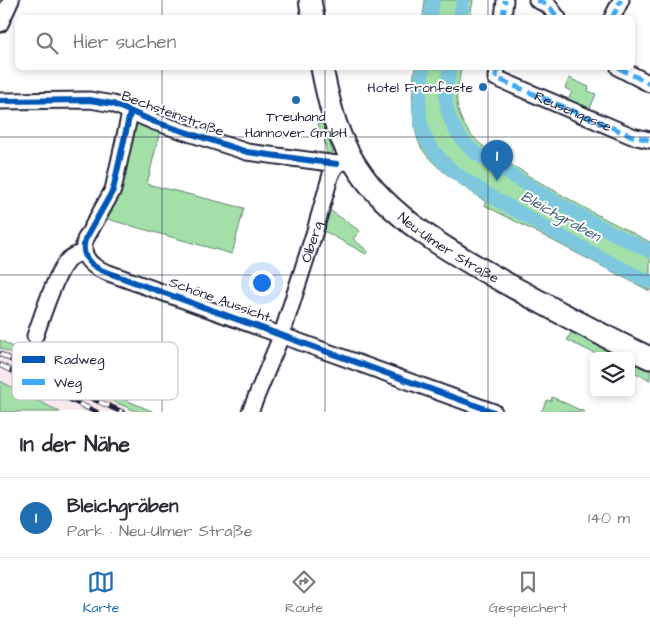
<!DOCTYPE html>
<html lang="de">
<meta charset="utf-8">
<style>
body{margin:0;font-family:"Architects Daughter",sans-serif;background:#f7f7f7;color:#2b2b33}
.controls{position:absolute;right:15px;bottom:15px;display:grid;overflow:hidden;border-radius:8px;box-shadow:0 2px 8px #0003}
.controls button{width:45px;height:45px;display:grid;place-items:center;padding:0;border:0;border-bottom:1px solid #e1e1e2;background:#fff;color:#2b2b33;font:25px sans-serif}
.you{position:absolute;left:261px;top:282px;width:18px;height:18px;margin:-12px;border:4px solid #fff;border-radius:50%;background:#1a73e8;box-shadow:0 0 0 8px #1a73e833}
.badge{display:grid;place-items:center;width:32px;height:32px;border-radius:50%;background:#1f6fb2;color:#fff;font-size:16px;font-weight:700}
.pin{position:absolute;translate:-50% -41px;filter:drop-shadow(0 1px 2px #0008)}
.pin::after{content:'';position:absolute;top:26px;width:18px;height:15px;background:inherit;clip-path:polygon(0 0,100% 0,50% 100%)}
.list{margin:0;padding:0;list-style:none}
h2{display:flex;justify-content:space-between;align-items:center;height:65px;margin:0;padding:0 20px;font-size:21px}
h2 small{font-size:16px;font-weight:400;color:#7c7c81}
.list li{display:grid;grid-template-columns:32px 1fr auto;gap:15px;align-items:center;box-sizing:border-box;height:80px;padding:0 20px;border-top:1px solid #e1e1e2}
.list b{display:block;font-size:19px;white-space:nowrap}
.list p{margin:0;font-size:16px;white-space:nowrap;color:#7c7c81}
.list em{font-size:16px;font-style:normal;color:#7c7c81}
.icon{flex:none;width:28px;height:28px;fill:none;stroke:currentColor;stroke-width:2;stroke-linecap:round;stroke-linejoin:round}
.map{position:relative;flex:none;width:650px;height:412px;overflow:hidden}
.search{position:absolute;background:#fff;box-shadow:0 2px 8px #0003;left:15px;right:15px;top:15px;height:55px;display:flex;align-items:center;gap:12px;box-sizing:border-box;padding:0 18px;border-radius:8px;color:#7c7c81;font-size:19px}
.sheet{height:145px;background:#fff}
nav{display:flex;justify-content:space-around;align-items:center;box-sizing:border-box;height:70px;border-top:1px solid #e1e1e2;background:#fff;font-size:14px;color:#7c7c81}
nav a{display:grid;justify-items:center;gap:2px}
nav .on{color:#1f6fb2}
.map>svg:first-child{display:block}
</style>
<div class="map">
<svg width="650" height="412" viewBox="0 0 650 412">
<rect width="100%" height="100%" fill="#fff"/>
<filter id="ink" filterUnits="userSpaceOnUse"><feTurbulence type="fractalNoise" baseFrequency=".02" numOctaves="2"/><feDisplacementMap in="SourceGraphic" scale="10" xChannelSelector="R" yChannelSelector="G"/><feConvolveMatrix kernelMatrix="1 2 1 2 8 2 1 2 1" color-interpolation-filters="sRGB"/></filter>
<g filter="url(#ink)">
<path fill="#f8e7ec" d="M0 348 76 385 138 412H60L42 404 0 381Z"/>
<path fill="#a2e0a8" stroke="#628172" d="M425 0H473L470 17H423Z
M415 68H461C460 78 456 91 457 102 459 137 499 159 526 173L527 175 590 211 650 242V291L484 205 486 202C466 188 433 168 421 147 411 128 411 89 415 68Z
M569 78 589 87 588 91 596 94 589 111 567 102 572 92 565 88Z
M133 118 161 127 147 184 244 208 232 254 107 219 117 196Z
M323 123 333 152 330 155H327L324 136H321L318 124Z
M328 209 360 231 353 239 368 251 366 254 324 231 323 227Z
M572 331 621 356H600L567 340Z
M0 340 75 381 91 385 154 412H138L76 385 0 348Z
M631 361 650 370V380L631 371Z
M0 381 60 412H0Z
M552 397 584 412H541L547 400 551 401Z"/>
<g fill="none" stroke-linecap="round" stroke-linejoin="round">
<path stroke="#7ec8df" stroke-width="14" d="M430 18 433 0
M460 18 463 0
M423 68C420 91 415 121 428 143 447 174 485 192 515 210 559 236 604 260 650 282
M450 68C449 78 445 89 446 100 447 120 459 139 474 152 530 187 590 224 650 251"/>
<g stroke="#22223b" stroke-width="19">
<g id="minor">
<path d="M537 0 548 5 558 18"/>
<path d="M503 18 505 0"/>
<path d="M612 18 621 0"/>
<path d="M0 24 11 0"/>
<path id="s1" d="M497 68 496 78 632 136 650 140"/>
<path d="M619 68 650 84"/>
<path d="M0 101 90 100 113 104 155 122 247 152 337 164"/>
<path d="M130 113 113 190 85 240C80 257 92 267 106 272L494 412"/>
<path d="M35 336C42 317 56 271 69 259 73 255 78 254 84 253"/>
<path id="s2" d="M250 412 282 334 314 234 331 174 337 164 344 162"/>
</g>
</g>
<g stroke="#22223b" stroke-width="25">
<g id="secondary">
<path d="M310 0 313 18"/>
<path id="s3" d="M322 68C330 109 338 142 363 176 398 225 469 263 522 292 564 315 606 338 650 358"/>
</g>
</g>
<use href="#minor" stroke="#fff" stroke-width="15"/>
<use href="#secondary" stroke="#fff" stroke-width="21"/>
<g stroke="#22223b" stroke-width="5.5">
<path id="rail" d="M0 354 54 381 122 412
M0 365 96 412"/>
</g>
<use href="#rail" stroke="#fff" stroke-width="4" stroke-dasharray="11" stroke-linecap="butt"/>
<path stroke="#3fa9f5" stroke-width="5" stroke-dasharray="10 5" stroke-linecap="butt" d="M537 0 548 5 558 18
M503 18 505 0
M612 18 621 0
M497 68 496 78 632 136 650 140
M619 68 650 84"/>
<g stroke="#fff" stroke-width="9">
<path id="cycleway" d="M0 101 90 100 113 104 155 122 247 152 337 164
M130 113 113 190 85 240C80 257 92 267 106 272L494 412"/>
</g>
<use href="#cycleway" stroke="#0057b8" stroke-width="6"/>
</g>
</g>
<path fill="none" stroke="#22223b" stroke-width="1" stroke-opacity="0.55" d="M162 0V18M325 0V18M488 0V18M162 68V412M325 68V412M488 68V412M0 137H650M0 275H650"/>
<g fill="#1f6fb2" stroke="#fff" stroke-width="2">
<circle cx="483" cy="87" r="5"/>
<circle cx="296" cy="100" r="5"/>
</g>
<g text-anchor="middle" stroke-width="4" stroke-linejoin="round" paint-order="stroke">
<g font-size="14" fill="#22223b" stroke="#fff" text-anchor="end">
<text x="473" y="92">Hotel Fronfeste</text>
<text x="296" y="121" text-anchor="middle">Treuhand<tspan x="296" dy="16">Hannover GmbH</tspan></text>
</g>
<g font-size="14" fill="#22223b" stroke="#fff">
<text dy="5" stroke="none"><textPath href="#s1" startOffset="94">Reusengasse</textPath></text>
<text transform="translate(173 113) rotate(20)" y="5">Bechsteinstraße</text>
<text dy="5" stroke="none"><textPath href="#s2" startOffset="181">Ölberg</textPath></text>
<text dy="5" stroke="none"><textPath href="#s3" startOffset="229">Neu-Ulmer Straße</textPath></text>
<text transform="translate(220 299) rotate(20)" y="5">Schöne Aussicht</text>
</g>
<g font-size="15" font-style="italic" fill="#425c74" stroke="#fff">
<text transform="translate(561 216) rotate(29)" y="5">Bleichgraben</text>
</g>
</g>
<rect x="12" y="342" width="166" height="58" rx="8" fill="#fff" stroke="#bdbdc4" stroke-width="1"/>
<rect x="22" y="356" width="23" height="7" fill="#0057b8"/>
<rect x="22" y="379" width="23" height="6" fill="#3fa9f5"/>
<g font-size="14" fill="#22223b">
<text x="54" y="364">Radweg</text>
<text x="54" y="387">Weg</text>
</g>
</svg>
<div class="controls">
<button><svg class="icon" aria-label="layers" viewBox="0 0 24 24"><path d="M12 4l9 5-9 5-9-5zM3 14l9 5 9-5"/></svg></button>
</div>
<div class="you"></div>
<div class="pin badge" style="left:497px;top:181px">1</div>
<div class="search"><svg class="icon" aria-label="search" viewBox="0 0 24 24"><circle cx="10" cy="10" r="6"/><path d="M15 15l6 6"/></svg>Hier suchen</div>
</div>
<section class="sheet">
<h2>In der Nähe<small></small></h2>
<ul class="list">
<li><span class="badge">1</span><div><b>Bleichgräben</b><p>Park · Neu-Ulmer Straße</p></div><em>140 m</em></li>
</ul>
</section>
<nav>
<a class="on"><svg class="icon" aria-label="map" viewBox="0 0 24 24"><path d="M3 6l6-2 6 2 6-2v14l-6 2-6-2-6 2zM9 4v14M15 6v14"/></svg>Karte</a>
<a><svg class="icon" aria-label="directions" viewBox="0 0 24 24"><path d="M12 3l9 9-9 9-9-9zM9 14v-3h6M13 9l2 2-2 2"/></svg>Route</a>
<a><svg class="icon" aria-label="saved" viewBox="0 0 24 24"><path d="M7 4h10v16l-5-4-5 4z"/></svg>Gespeichert</a>
</nav>
